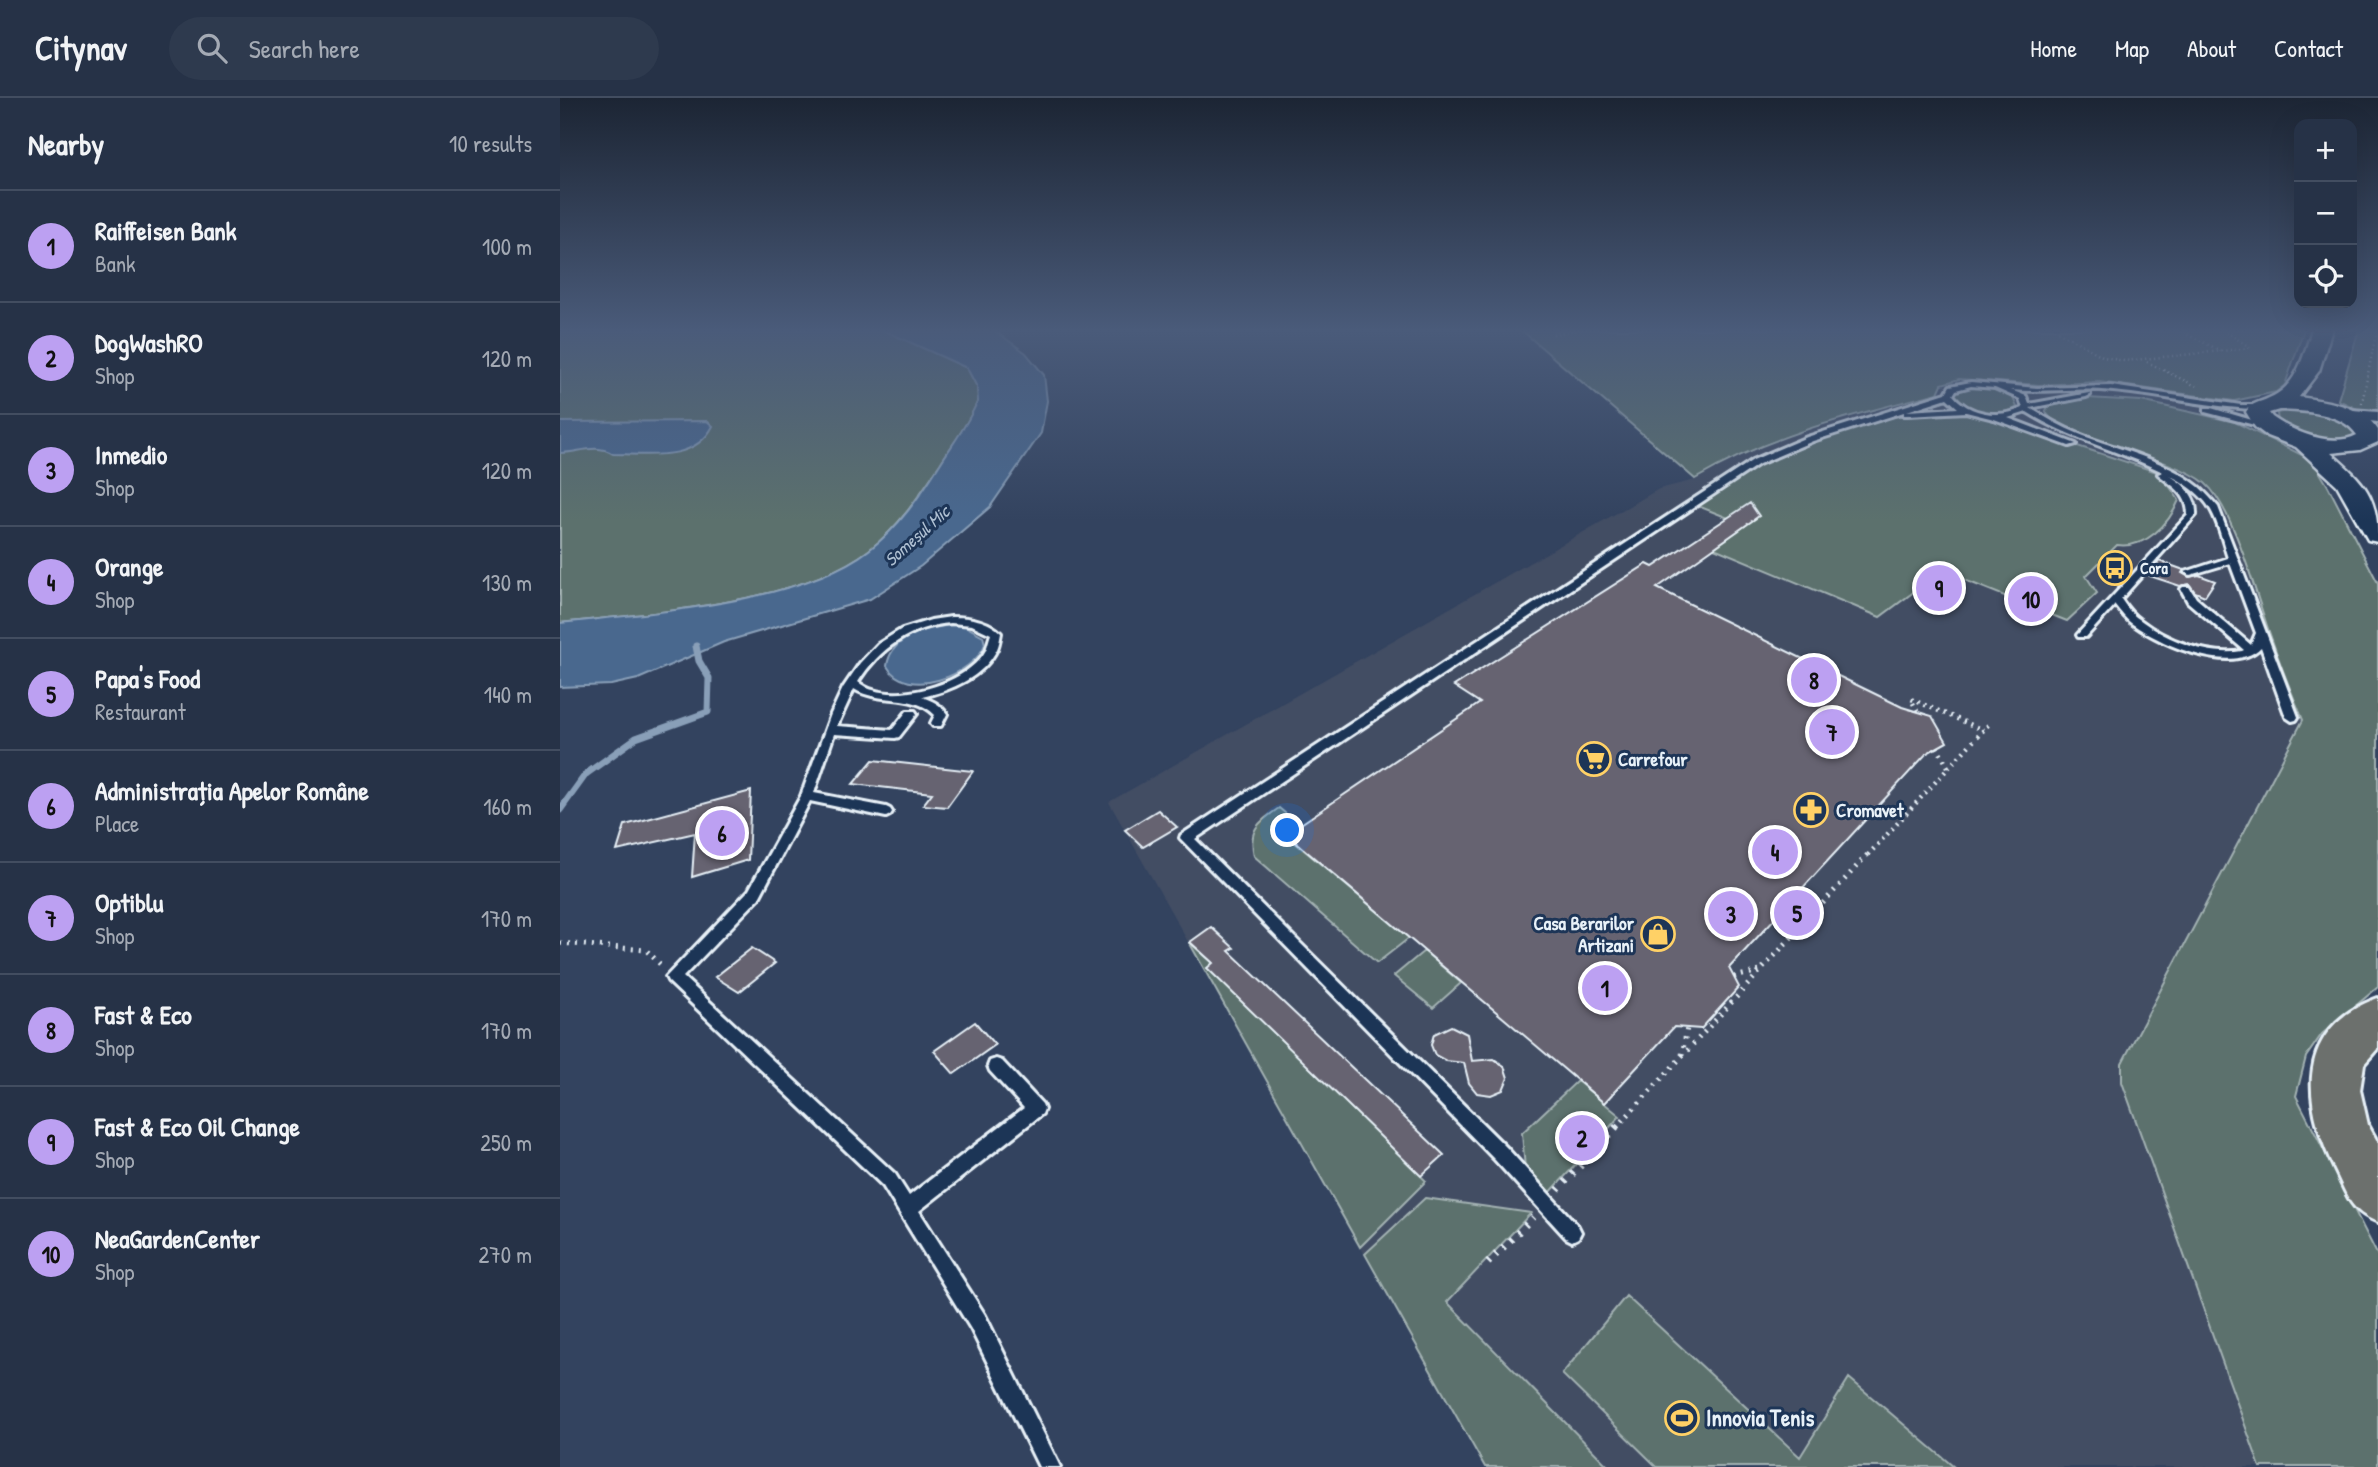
<!DOCTYPE html>
<meta charset="utf-8">
<style>
body{margin:0;font-family:"Patrick Hand",sans-serif;background:#2e3a4e;color:#f1f3f6}
.controls{position:absolute;right:21px;top:21px;display:grid;overflow:hidden;border-radius:14px;box-shadow:0 7px 28px #0002}
.controls button{width:63px;height:63px;display:grid;place-items:center;padding:0;border:0;border-bottom:2px solid #424d60;background:#263247;color:#f1f3f6;font:35px sans-serif}
.you{position:absolute;left:728px;top:733px;width:24px;height:24px;margin:-18px;border:5px solid #fff;border-radius:50%;background:#1a73e8;box-shadow:0 0 0 10px #1a73e833}
.badge{display:grid;place-items:center;width:46px;height:46px;border-radius:50%;background:#bca0f2;color:#111;font-size:23px;font-weight:700}
.pin{position:absolute;translate:-50% -50%;border:4px solid #fff;box-shadow:0 2px 7px #0006}
.list{margin:0;padding:0;list-style:none}
h2{display:flex;justify-content:space-between;align-items:center;height:91px;margin:0;padding:0 28px;font-size:30px}
h2 small{font-size:23px;font-weight:400;color:#a4aab4}
.list li{display:grid;grid-template-columns:46px 1fr auto;gap:21px;align-items:center;box-sizing:border-box;height:112px;padding:0 28px;border-top:2px solid #424d60}
.list b{display:block;font-size:26px;white-space:nowrap}
.list p{margin:0;font-size:23px;white-space:nowrap;color:#a4aab4}
.list em{font-size:23px;font-style:normal;color:#a4aab4}
.icon{flex:none;width:38px;height:38px;fill:none;stroke:currentColor;stroke-width:2;stroke-linecap:round;stroke-linejoin:round}
.map{position:relative;flex:none;width:1818px;height:1369px;overflow:hidden}
header{display:flex;align-items:center;gap:42px;box-sizing:border-box;height:98px;padding:0 35px;background:#263247;border-bottom:2px solid #424d60}
header strong{font-size:33px}
nav{display:flex;gap:38px;margin-inline-start:auto;font-size:24px}
.search{width:490px;height:63px;background:#2e3a4e;display:flex;align-items:center;gap:18px;box-sizing:border-box;padding:0 24px;border-radius:38px;color:#a4aab4;font-size:26px}
main{display:flex}
aside{flex:1;background:#263247}
.map>svg:first-child{display:block}
</style>
<header>
<strong>Citynav</strong>
<div class="search"><svg class="icon" aria-label="search" viewBox="0 0 24 24"><circle cx="10" cy="10" r="6"/><path d="M15 15l6 6"/></svg>Search here</div>
<nav><a>Home</a><a>Map</a><a>About</a><a>Contact</a></nav>
</header>
<main>
<aside>
<h2>Nearby<small>10 results</small></h2>
<ul class="list">
<li><span class="badge">1</span><div><b>Raiffeisen Bank</b><p>Bank</p></div><em>100 m</em></li>
<li><span class="badge">2</span><div><b>DogWashRO</b><p>Shop</p></div><em>120 m</em></li>
<li><span class="badge">3</span><div><b>Inmedio</b><p>Shop</p></div><em>120 m</em></li>
<li><span class="badge">4</span><div><b>Orange</b><p>Shop</p></div><em>130 m</em></li>
<li><span class="badge">5</span><div><b>Papa's Food</b><p>Restaurant</p></div><em>140 m</em></li>
<li><span class="badge">6</span><div><b>Administrația Apelor Române</b><p>Place</p></div><em>160 m</em></li>
<li><span class="badge">7</span><div><b>Optiblu</b><p>Shop</p></div><em>170 m</em></li>
<li><span class="badge">8</span><div><b>Fast &amp; Eco</b><p>Shop</p></div><em>170 m</em></li>
<li><span class="badge">9</span><div><b>Fast &amp; Eco Oil Change</b><p>Shop</p></div><em>250 m</em></li>
<li><span class="badge">10</span><div><b>NeaGardenCenter</b><p>Shop</p></div><em>270 m</em></li>
</ul>
</aside>
<div class="map">
<svg width="1818" height="1369" viewBox="0 0 1818 1369">
<rect width="100%" height="100%" fill="#33435f"/>
<filter id="ink" filterUnits="userSpaceOnUse"><feTurbulence type="fractalNoise" baseFrequency=".0143" numOctaves="2"/><feDisplacementMap in="SourceGraphic" scale="14" xChannelSelector="R" yChannelSelector="G"/><feConvolveMatrix kernelMatrix="1 2 1 2 8 2 1 2 1" color-interpolation-filters="sRGB"/></filter>
<g filter="url(#ink)">
<path fill="#424d64" d="M1399 281 1479 287 1539 284 1674 303 1675 324 1685 334 1797 558 1692 869 1818 1369H925L549 704 1099 391 1135 382 1168 362 1272 321 1324 309Z"/>
<path fill="#5c716d" stroke="#a2b1b2" stroke-width="2" d="M0 231H321L407 270 417 289 418 302C409 325 393 346 380 366 359 398 339 429 309 452 239 506 87 515 0 525Z
M960 231H1744L1725 287 1716 294 1674 303 1539 284 1479 287 1399 281 1382 286 1378 295C1293 317 1211 336 1135 381Z
M1799 231H1818V315L1797 311 1778 302Z
M1406 289 1429 290 1453 300 1457 309C1437 325 1410 311 1392 299L1394 294Z
M1527 300 1581 303 1675 324 1746 359 1754 365 1768 388 1818 485V889L1762 936 1746 959 1736 998 1818 1158V1369H1700L1562 984V965L1743 622C1732 596 1721 569 1712 542 1697 503 1675 411 1645 385 1609 355 1505 347 1486 314L1487 309Z
M1733 311C1752 314 1787 315 1796 336 1775 354 1739 334 1718 324L1717 315Z
M1408 312 1600 375 1619 402C1609 426 1586 451 1557 447L1526 478 1537 495 1507 523 1382 473 1320 519 1154 450 1186 427 1133 406C1154 392 1174 376 1196 364 1263 328 1333 315 1408 312Z
M719 710 739 727 726 737 849 840 817 865 694 758C688 731 698 725 719 710Z
M629 844 653 865 648 870 866 1083 800 1149Z
M864 853 901 885 873 910 834 878Z
M1017 983 1060 1018 988 1097 965 1071 962 1035Z
M865 1100 971 1115 887 1204 1049 1369H925L805 1156Z
M1066 1198 1240 1359 1289 1280 1394 1369H1097L1002 1276Z"/>
<path fill="#49688e" stroke="#899fb8" stroke-width="2" d="M321 231H432L466 255 484 277 487 303 481 335 430 409 361 468 310 501 164 544 78 581 51 587 0 589V525C87 515 239 506 309 452 339 429 360 398 380 366 393 345 409 325 418 302L417 289 407 270Z
M147 323 153 328C134 365 87 356 53 356 36 345 19 355 0 355V324Z
M392 527 405 528 423 538 425 546C414 577 346 603 327 568 331 538 366 530 392 527Z"/>
<g fill="none" stroke-linecap="round" stroke-linejoin="round">
<path stroke="#899fb8" stroke-width="7" d="M0 712 26 676 76 640 148 614 149 580 139 563 136 548"/>
</g>
<path fill="#666371" stroke="#e8f1f8" stroke-width="2" d="M1190 405 1199 418 1097 490 1342 609 1372 618 1387 644 1367 655 1169 870 1179 889 1141 931 1114 929 1044 1005 726 736 920 605 894 588 1087 466 1093 469Z
M1599 463 1624 472 1622 475 1629 479 1639 477 1655 483 1645 498 1635 494 1629 486 1620 488 1590 478Z
M313 662 413 673 387 709 363 707 372 695 293 686Z
M191 693 188 762 132 779 135 735 57 753 65 727Z
M598 712 617 729 583 749 565 732Z
M651 829 674 850 669 853 884 1057 861 1078 647 870 653 865 630 844Z
M192 850 215 865 179 894 155 879Z
M415 924 435 947 394 976 374 953Z
M891 928 907 936 912 963 934 961 944 968 948 980 943 992 931 997 917 995 909 985 904 965 886 963 875 957 871 947 874 936Z"/>
<g fill="none" stroke-linecap="round" stroke-linejoin="round">
<g stroke="#e8f1f8" stroke-width="6">
<path id="lane" d="M1411 284 1477 290 1551 288 1681 307H1706V311H1703C1653 311 1603 297 1553 293 1519 289 1485 295 1451 292L1466 298 1469 306 1529 295 1530 297 1526 299 1470 310C1486 320 1502 329 1519 336 1559 352 1605 361 1639 389 1646 395 1652 402 1658 409L1738 619 1736 622 1732 623 1726 619 1701 549C1673 578 1602 547 1574 527 1566 522 1561 514 1555 507L1526 539H1518L1517 537 1628 417C1628 395 1612 388 1598 376L1603 374C1558 352 1510 341 1467 314L1448 320 1516 346 1509 348 1434 321 1406 314 1347 317H1344V314L1253 343 1199 366 635 741 947 1050 1018 1128 1021 1134 1018 1140 1012 1143 1006 1140 935 1062 620 740 621 737 1193 362 1247 339 1386 295 1390 288ZM1411 288 1435 290 1460 301 1463 310C1440 321 1409 317 1393 297L1396 292ZM1387 300 1398 310 1347 313ZM1609 377C1624 384 1643 397 1651 412 1659 426 1663 445 1668 460L1625 474 1630 477 1670 465 1696 535 1691 547 1636 500 1629 489H1623L1621 491 1628 504 1684 552 1682 553C1649 559 1606 542 1579 521 1571 516 1566 508 1561 501L1636 417C1637 398 1624 386 1609 377Z
M1645 310H1651L1709 327 1702 329 1645 314Z
M391 519C409 519 428 522 441 535 440 540 439 547 437 551 424 579 390 593 362 599 373 603 380 606 387 616L381 628H373L371 625 375 617C353 594 320 607 294 591L277 628 332 632 347 613H355L357 616 339 639 335 640 274 636 254 695 326 709 330 711 332 714 330 717 326 719 250 703 199 800 123 879 335 1076 349 1098 464 1010 430 973 428 968 430 963 436 961 442 963 482 1006 484 1011 482 1016 359 1113 425 1217 500 1369H479L411 1231 323 1088 108 883 106 879 189 792 241 698 271 616 283 590 300 565 318 546 342 531 371 522ZM391 525 412 527 431 536C429 541 428 547 426 552 409 584 346 603 313 592 307 591 303 587 298 584 319 551 351 528 391 525Z"/>
</g>
<g stroke="#e8f1f8" stroke-width="6">
<path id="street" d="M1779 311 1818 314V324L1773 319 1771 316Z"/>
</g>
<g stroke="#e8f1f8" stroke-width="5">
<path id="secondary" d="M1752 231H1772L1759 273 1739 299C1766 303 1802 307 1818 332V344L1800 352 1771 355C1805 385 1818 398 1818 444L1808 442 1777 387 1736 349 1707 338 1695 329 1686 314C1692 304 1699 305 1709 300 1737 289 1744 257 1752 231ZM1719 312C1743 313 1782 314 1797 337 1772 350 1733 334 1712 319L1709 315Z"/>
</g>
<g stroke="#e8f1f8" stroke-width="6">
<path id="primary" d="M1818 900V950L1804 966 1800 992 1808 1027 1818 1045V1124C1790 1113 1788 1098 1775 1072 1743 1006 1733 931 1818 900Z"/>
</g>
<path stroke="#e8f1f8" stroke-width="2.5" stroke-dasharray="1 3.5" stroke-linecap="butt" d="M1494 231 1544 259 1564 263 1661 253 1616 231
M993 236 1022 231
M1661 253 1691 250 1662 231
M1587 264 1636 288
M1802 305 1817 231"/>
<path stroke="#e8f1f8" stroke-width="4.5" stroke-dasharray="2 5" stroke-linecap="butt" d="M1357 613 1351 601 1423 632
M1377 649 1388 669
M1308 757 1430 625"/>
<path stroke="#e8f1f8" stroke-width="5" stroke-dasharray="2 6" stroke-linecap="butt" d="M0 845 86 852 103 869
M1174 879 1200 873
M1122 957 1127 930
M1057 1029 1309 755"/>
<path stroke="#e8f1f8" stroke-width="7" stroke-dasharray="2.5 8" stroke-linecap="butt" d="M998 1092 1058 1027
M928 1165 973 1119"/>
<use href="#lane" fill="#1d3557" fill-rule="evenodd"/>
<use href="#street" fill="#1d3557" fill-rule="evenodd"/>
<use href="#secondary" fill="#1d3557" fill-rule="evenodd"/>
<use href="#primary" fill="#6c706d" fill-rule="evenodd"/>
</g>
</g>
<linearGradient id="sky" x2="0" y2="1"><stop stop-color="#1c2534"/><stop offset="0.55" stop-color="#4a5b7a"/><stop offset="1" stop-color="#4a5b7a" stop-opacity="0"/></linearGradient>
<rect width="1818" height="423" fill="url(#sky)"/>
<defs>
<g id="bus-ring" transform="scale(1.75)"><circle r="9.5" fill="#1d3557" stroke="#ffd166" stroke-width="1.5"/><path d="M-5-6H5V4H4V6H2V4H-2V6H-4V4H-5ZM-3.5-4V0h7V-4ZM-3.5 1.2v1.5H-2V1.2ZM2 1.2v1.5H3.5V1.2Z" fill="#ffd166"/></g>
<g id="supermarket-ring" transform="scale(1.75)"><circle r="9.5" fill="#1d3557" stroke="#ffd166" stroke-width="1.5"/><path d="M-6-5.5h2.5l.6 2H6L4.5 2H-2.5L-4.4-4H-6ZM-1.5 3.2a1.3 1.3 0 1 0 .1 0ZM3 3.2a1.3 1.3 0 1 0 .1 0Z" fill="#ffd166"/></g>
<g id="pharmacy-ring" transform="scale(1.75)"><circle r="9.5" fill="#1d3557" stroke="#ffd166" stroke-width="1.5"/><path d="M-2-6h4v4h4v4h-4v4h-4v-4h-4v-4h4Z" fill="#ffd166"/></g>
<g id="shop-ring" transform="scale(1.75)"><circle r="9.5" fill="#1d3557" stroke="#ffd166" stroke-width="1.5"/><path d="M-5-2.5h2.3a2.7 3.5 0 0 1 5.4 0H5L5.5 6h-11ZM-1.5-2.5h3a1.5 2.3 0 0 0-3 0Z" fill="#ffd166"/></g>
<g id="stadium-ring" transform="scale(1.75)"><circle r="9.5" fill="#1d3557" stroke="#ffd166" stroke-width="1.5"/><path d="M0-5a6.5 5 0 1 0 0 10a6.5 5 0 1 0 0-10ZM-3.5-1.8h7v3.6h-7Z" fill="#ffd166"/></g>
</defs>
<g fill-rule="evenodd">
<use href="#bus-ring" x="1555" y="470"/>
<use href="#supermarket-ring" x="1034" y="661"/>
<use href="#pharmacy-ring" x="1251" y="712"/>
<use href="#shop-ring" x="1098" y="836"/>
<use href="#stadium-ring" x="1122" y="1320"/>
</g>
<g text-anchor="middle" stroke-width="6" stroke-linejoin="round" paint-order="stroke">
<g font-size="16" font-weight="bold" fill="#e8f1f8" stroke="#1d3557" text-anchor="start">
<text x="1580" y="476">Cora</text>
</g>
<g font-size="18" font-style="italic" fill="#b0c1d3" stroke="#1d3557">
<text transform="translate(357 438) rotate(-42)" y="6">Someșul Mic</text>
</g>
<g font-size="19" font-weight="bold" fill="#e8f1f8" stroke="#1d3557" text-anchor="start">
<text x="1058" y="668">Carrefour</text>
<text x="1276" y="719">Cromavet</text>
<text x="1074" y="832" text-anchor="end">Casa Berarilor<tspan x="1074" dy="22">Artizani</tspan></text>
</g>
<g font-size="23" font-weight="bold" fill="#e8f1f8" stroke="#1d3557" text-anchor="start">
<text x="1146" y="1328">Innovia Tenis</text>
</g>
</g>
</svg>
<div class="controls">
<button>+</button>
<button>−</button>
<button><svg class="icon" aria-label="locate" viewBox="0 0 24 24"><circle cx="12" cy="12" r="6"/><path d="M12 2v4M12 18v4M2 12h4M18 12h4"/></svg></button>
</div>
<div class="you"></div>
<div class="pin badge" style="left:1045px;top:890px">1</div>
<div class="pin badge" style="left:1022px;top:1040px">2</div>
<div class="pin badge" style="left:1171px;top:816px">3</div>
<div class="pin badge" style="left:1215px;top:754px">4</div>
<div class="pin badge" style="left:1237px;top:815px">5</div>
<div class="pin badge" style="left:162px;top:735px">6</div>
<div class="pin badge" style="left:1272px;top:634px">7</div>
<div class="pin badge" style="left:1254px;top:582px">8</div>
<div class="pin badge" style="left:1379px;top:490px">9</div>
<div class="pin badge" style="left:1471px;top:501px">10</div>
</div>
</main>
